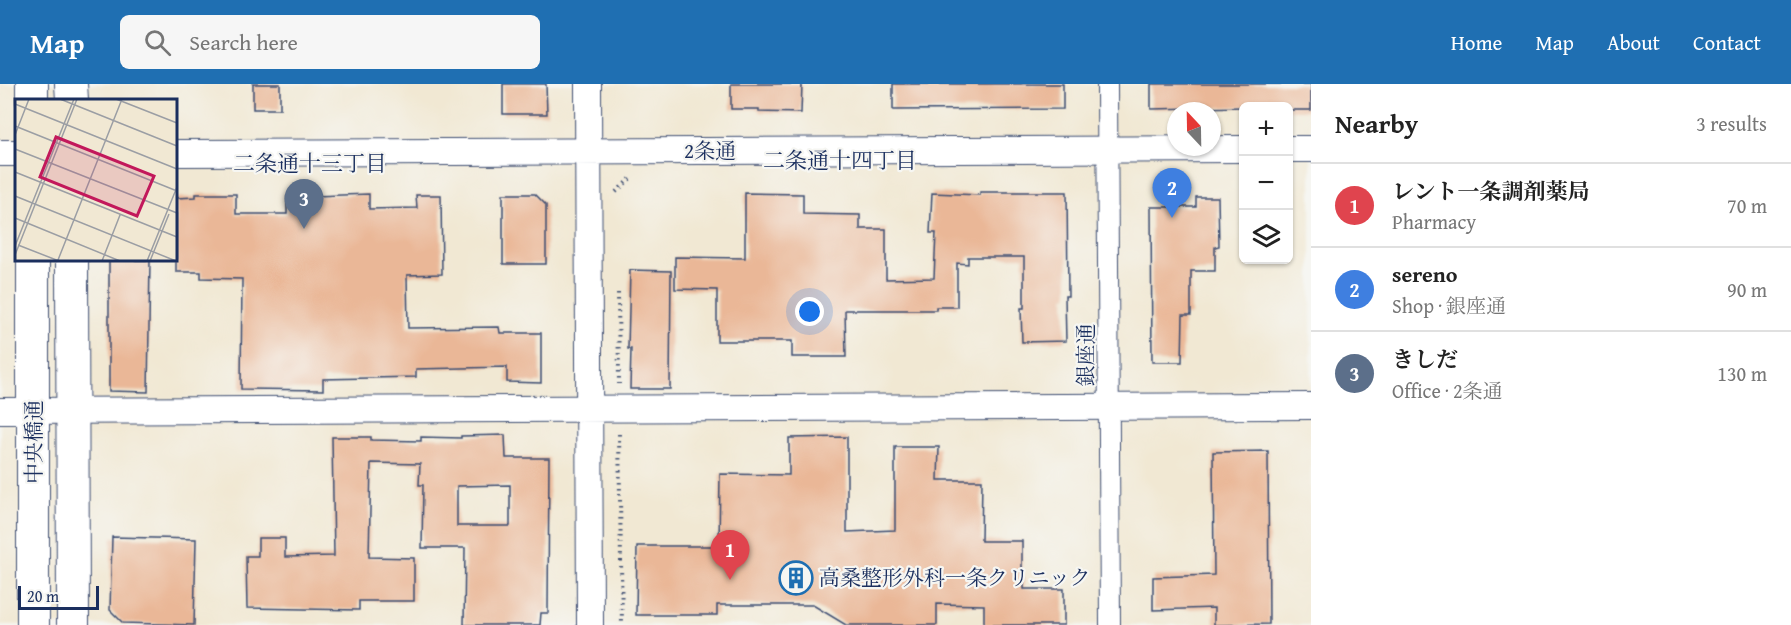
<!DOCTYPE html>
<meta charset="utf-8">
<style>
body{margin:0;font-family:"Gentium Book Plus","Noto Serif JP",serif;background:#f6f6f6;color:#222}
.controls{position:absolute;right:18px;top:18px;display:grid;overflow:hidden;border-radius:9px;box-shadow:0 2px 4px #0004}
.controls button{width:54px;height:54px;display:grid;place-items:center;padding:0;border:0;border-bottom:2px solid #e0e0e0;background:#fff;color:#222;font:30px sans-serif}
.compass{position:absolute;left:1167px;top:18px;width:54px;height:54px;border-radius:50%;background:#fff;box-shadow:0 2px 4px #0004;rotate:338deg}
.scale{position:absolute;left:18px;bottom:15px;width:81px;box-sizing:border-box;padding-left:6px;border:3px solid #1b2f5e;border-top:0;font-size:16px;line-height:21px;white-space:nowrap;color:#1b2f5e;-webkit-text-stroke:4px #f6f6f2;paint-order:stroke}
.you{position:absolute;left:810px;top:228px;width:21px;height:21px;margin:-15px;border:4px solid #fff;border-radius:50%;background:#1a73e8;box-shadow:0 0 0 9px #1a73e833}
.badge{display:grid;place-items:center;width:39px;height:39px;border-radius:50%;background:#1f6fb2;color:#fff;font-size:20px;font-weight:700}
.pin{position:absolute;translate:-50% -50px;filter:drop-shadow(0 2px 3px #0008)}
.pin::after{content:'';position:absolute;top:32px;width:21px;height:18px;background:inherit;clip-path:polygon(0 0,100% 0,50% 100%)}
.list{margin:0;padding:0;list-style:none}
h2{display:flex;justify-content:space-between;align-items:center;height:78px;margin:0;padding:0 24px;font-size:26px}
h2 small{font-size:20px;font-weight:400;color:#767676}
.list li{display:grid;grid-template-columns:39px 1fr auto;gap:18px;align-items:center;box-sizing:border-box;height:84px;padding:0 24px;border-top:2px solid #e0e0e0}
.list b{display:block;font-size:22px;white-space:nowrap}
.list p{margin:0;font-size:20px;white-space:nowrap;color:#767676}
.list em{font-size:20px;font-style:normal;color:#767676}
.icon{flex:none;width:33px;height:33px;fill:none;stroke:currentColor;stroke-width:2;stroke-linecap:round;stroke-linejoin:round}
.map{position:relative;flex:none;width:1311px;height:541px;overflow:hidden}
header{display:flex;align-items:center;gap:36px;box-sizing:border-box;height:84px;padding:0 30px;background:#1f6fb2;color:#fff}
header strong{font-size:28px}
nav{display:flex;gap:33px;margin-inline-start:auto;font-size:21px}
.search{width:420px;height:54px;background:#f6f6f6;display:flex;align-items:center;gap:15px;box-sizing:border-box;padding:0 21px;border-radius:9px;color:#767676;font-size:22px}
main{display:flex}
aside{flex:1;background:#fff}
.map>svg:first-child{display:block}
</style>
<header>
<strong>Map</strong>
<div class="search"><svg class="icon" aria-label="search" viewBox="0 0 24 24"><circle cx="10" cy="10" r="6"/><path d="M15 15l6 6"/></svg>Search here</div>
<nav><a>Home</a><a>Map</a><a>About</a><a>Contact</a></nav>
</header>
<main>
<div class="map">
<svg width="1311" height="541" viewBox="0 0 1311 541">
<rect width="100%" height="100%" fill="#f6f6f2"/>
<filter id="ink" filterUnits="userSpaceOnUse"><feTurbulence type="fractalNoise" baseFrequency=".0167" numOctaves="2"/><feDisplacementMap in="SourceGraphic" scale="12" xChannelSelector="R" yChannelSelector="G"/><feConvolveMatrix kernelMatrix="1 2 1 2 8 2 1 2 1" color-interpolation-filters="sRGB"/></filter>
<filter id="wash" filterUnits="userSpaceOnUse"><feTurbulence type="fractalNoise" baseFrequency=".008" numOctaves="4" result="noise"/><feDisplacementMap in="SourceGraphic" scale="24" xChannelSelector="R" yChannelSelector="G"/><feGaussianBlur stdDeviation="1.35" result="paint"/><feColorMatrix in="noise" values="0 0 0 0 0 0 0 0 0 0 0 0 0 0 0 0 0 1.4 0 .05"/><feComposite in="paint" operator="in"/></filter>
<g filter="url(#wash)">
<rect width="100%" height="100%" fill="#f1e8d3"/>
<g id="blocks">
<path fill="#eab797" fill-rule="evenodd" d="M253 0H280V25H253Z
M503 0H546L547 30H503Z
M731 0H802L801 29 759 28V25H731Z
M893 0H1063V25L893 26Z
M1151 0H1311V26H1288V22L1151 25Z
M980 108H1067L1068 212H1065L1066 257 1022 258 1021 224H1024V173H968V180L957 179V223H936V226H845L846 273H792V257H717V206L675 205V173L745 174V109L803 110V130L860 131V145H886V195L934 194 936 149H930L932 109 980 111Z
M196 110H236V130H287V113L369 110V125L417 124 416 111H441L442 190 407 191 408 244 499 243 500 249H541V299L507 298V283L416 285V293L323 295V306L241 305 242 195 201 194V188H176V114L196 113Z
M503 110H535L546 121V180H503Z
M1196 113H1218L1219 162 1215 163V187H1191V231H1183L1182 278H1152L1151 123H1196Z
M109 176H150L148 308 109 307Z
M630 186 671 187 670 305H630L631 265H628Z
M505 351 506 374H549L548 529H541L540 541H464L465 464H422L423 401H419L420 380 371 379 369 473 414 474V517H359V526L247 524 246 472H258V454H285V473L334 472 332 353H371V356L421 357V353L461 354V352ZM510 401V442H457V402Z
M847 353V448L895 446V363H939L938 396H982L981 457H1022V488H1024V505H1064V541H984V521L937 520V541H846L813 521H717V531H636L637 462H719L720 390 789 391V354Z
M1268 367 1269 540 1214 541V524L1153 526V493L1214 491 1213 368Z
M112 453 196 455 194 541 123 539 110 526Z"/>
</g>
</g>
<g filter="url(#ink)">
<use href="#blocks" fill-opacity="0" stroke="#3b4b70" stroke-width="1.5"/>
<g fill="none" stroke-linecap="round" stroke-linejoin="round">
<g stroke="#3b4b70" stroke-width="22">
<path id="pedestrian" d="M1107 0 1110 541"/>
</g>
<g stroke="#3b4b70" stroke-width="28">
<path id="minor" d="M588 0 590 541
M1288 65H1311
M0 69H16
M176 69 1244 65
M0 327 1311 322"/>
</g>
<g stroke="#3b4b70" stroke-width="34">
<path id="tertiary" d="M32 0V16
M71 0 72 16
M33 176V541
M72 176 73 541"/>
</g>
<path stroke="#3b4b70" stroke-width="4" stroke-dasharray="1.5 4.5" stroke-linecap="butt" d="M616 108 630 95
M618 209 619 300
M619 350 622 541"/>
<use href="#pedestrian" stroke="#fff" stroke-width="20"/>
<use href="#minor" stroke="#fff" stroke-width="26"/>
<use href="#tertiary" stroke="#fff" stroke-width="32"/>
</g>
</g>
<defs>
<g id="building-ring" transform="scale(1.725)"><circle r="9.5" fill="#f6f6f2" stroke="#1f6fb2" stroke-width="1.5"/><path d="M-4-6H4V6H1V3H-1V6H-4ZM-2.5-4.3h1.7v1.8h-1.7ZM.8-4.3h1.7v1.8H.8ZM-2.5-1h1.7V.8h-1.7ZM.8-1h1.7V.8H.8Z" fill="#1f6fb2"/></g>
</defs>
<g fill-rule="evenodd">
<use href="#building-ring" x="796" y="494"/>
</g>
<g text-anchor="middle" stroke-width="4.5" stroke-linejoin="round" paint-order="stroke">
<g font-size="21" fill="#1b2f5e" stroke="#f6f6f2">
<text x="710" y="74">2条通</text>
<text transform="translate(1086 271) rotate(-90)" y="7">銀座通</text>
<text transform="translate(34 358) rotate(-90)" y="7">中央橋通</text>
</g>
<g font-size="21" fill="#1b2f5e" stroke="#f6f6f2" text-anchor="start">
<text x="819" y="501">高桑整形外科一条クリニック</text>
</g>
<g font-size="22" fill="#1b2f5e" stroke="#f6f6f2">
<text x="840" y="84">二条通十四丁目</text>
<text x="310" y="87">二条通十三丁目</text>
</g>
</g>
<g transform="translate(15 15)">
<rect width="162" height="162" fill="#f1e8d3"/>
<path fill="none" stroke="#9b9ea4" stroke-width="1.5" d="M45 0 162 47M101 0 162 24M0 5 162 70M0 27 162 92M0 36 14 0M0 50 162 114M0 73 162 138M0 97 161 162M0 119 105 162M3 146 44 162M0 147 59 0M0 156 62 0M43 161 107 0M87 162 105 116M132 162 162 88M135 162 154 115"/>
<path fill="#c2185b" fill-opacity="0.15" stroke="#c2185b" stroke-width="3" d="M41 38 139 77 122 117 25 78Z"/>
<rect width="162" height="162" fill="none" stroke="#1b2f5e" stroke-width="3"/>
</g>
</svg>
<div class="controls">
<button>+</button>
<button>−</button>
<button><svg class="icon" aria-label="layers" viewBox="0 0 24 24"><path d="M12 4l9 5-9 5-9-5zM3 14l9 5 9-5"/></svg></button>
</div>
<svg class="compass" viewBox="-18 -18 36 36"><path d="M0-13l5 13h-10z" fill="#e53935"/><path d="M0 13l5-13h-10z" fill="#767676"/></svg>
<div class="scale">20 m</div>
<div class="you"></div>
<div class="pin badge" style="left:730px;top:496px;background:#e0444e">1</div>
<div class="pin badge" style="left:1172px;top:134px;background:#3f7fe0">2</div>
<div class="pin badge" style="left:304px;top:145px;background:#5c6f8a">3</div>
</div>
<aside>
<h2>Nearby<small>3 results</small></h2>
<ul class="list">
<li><span class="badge" style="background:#e0444e">1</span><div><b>レント一条調剤薬局</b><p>Pharmacy</p></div><em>70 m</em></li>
<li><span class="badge" style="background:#3f7fe0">2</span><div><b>sereno</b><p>Shop · 銀座通</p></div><em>90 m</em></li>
<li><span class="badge" style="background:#5c6f8a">3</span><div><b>きしだ</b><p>Office · 2条通</p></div><em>130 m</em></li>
</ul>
</aside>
</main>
